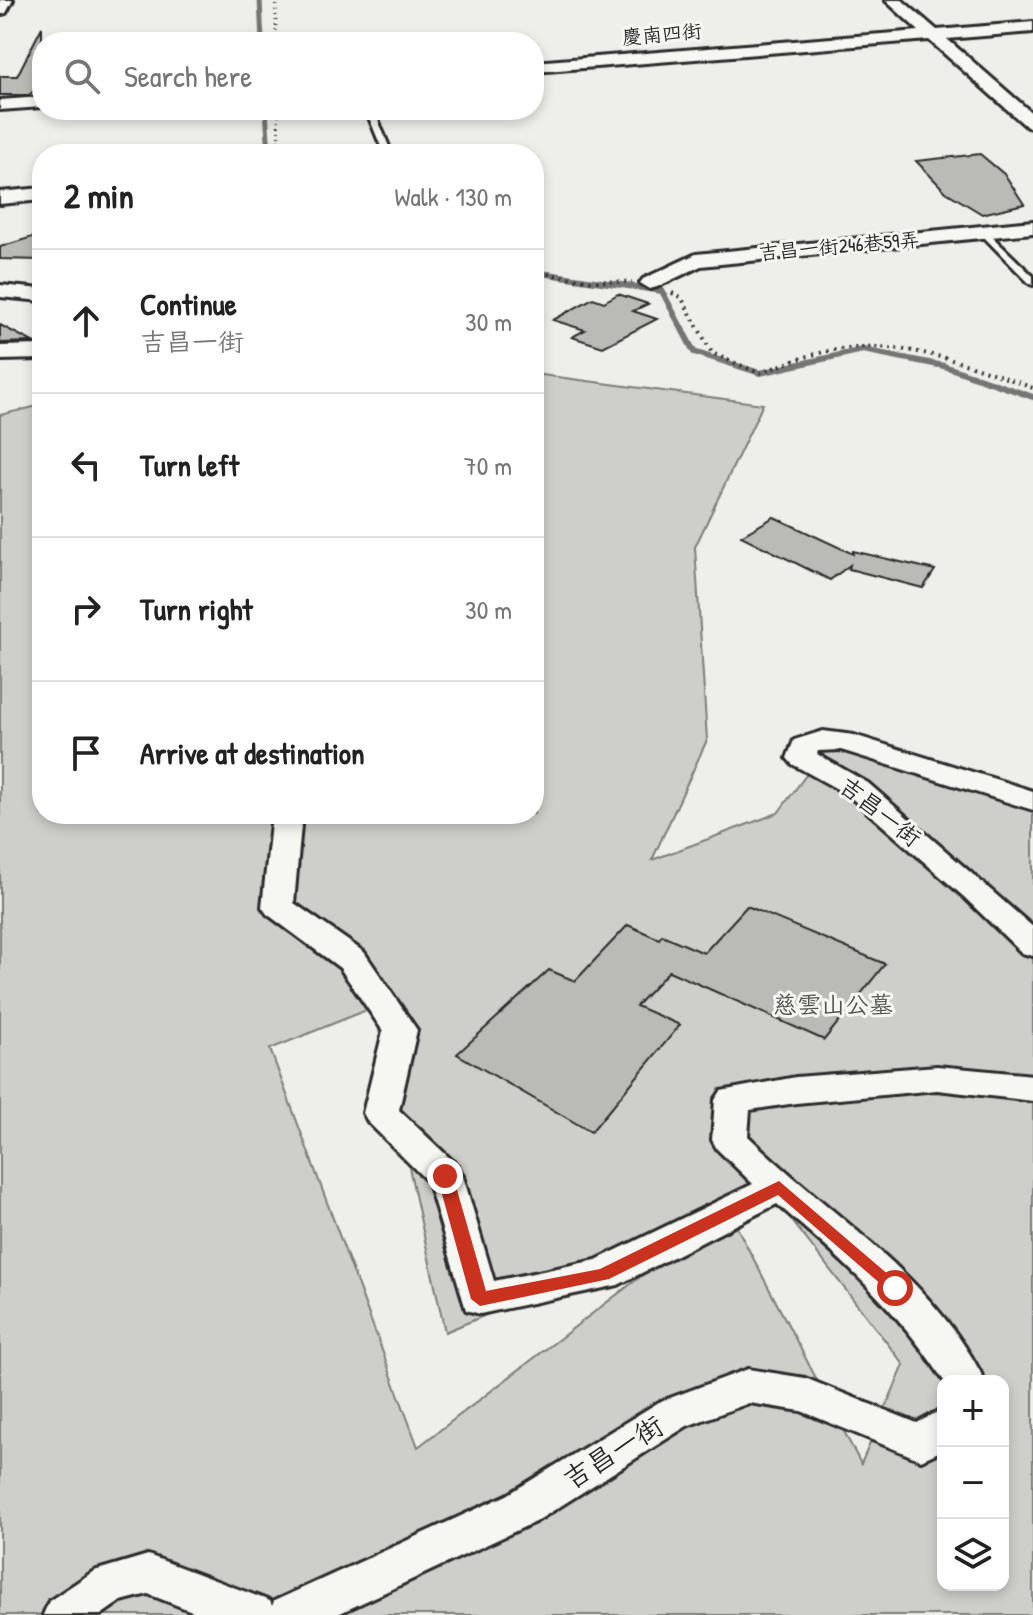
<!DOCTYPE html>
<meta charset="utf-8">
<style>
body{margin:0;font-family:"Patrick Hand","LXGW WenKai TC",sans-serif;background:#f2f2f2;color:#222}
.controls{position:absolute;right:24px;bottom:24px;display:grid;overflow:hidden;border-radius:16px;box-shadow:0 4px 12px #0003}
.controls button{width:72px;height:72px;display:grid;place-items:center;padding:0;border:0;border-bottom:2px solid #e0e0e0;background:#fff;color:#222;font:40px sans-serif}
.stop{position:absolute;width:24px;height:24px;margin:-18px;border:6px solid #c8321e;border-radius:50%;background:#fff}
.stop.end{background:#c8321e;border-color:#fff;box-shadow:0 2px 8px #0008}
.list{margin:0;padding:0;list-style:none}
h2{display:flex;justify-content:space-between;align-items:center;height:104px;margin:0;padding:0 32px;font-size:34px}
h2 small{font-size:26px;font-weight:400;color:#767676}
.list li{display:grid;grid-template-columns:52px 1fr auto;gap:24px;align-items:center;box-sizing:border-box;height:144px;padding:0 32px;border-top:2px solid #e0e0e0}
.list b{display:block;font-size:30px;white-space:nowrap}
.list p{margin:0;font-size:26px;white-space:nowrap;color:#767676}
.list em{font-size:26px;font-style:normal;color:#767676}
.icon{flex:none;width:44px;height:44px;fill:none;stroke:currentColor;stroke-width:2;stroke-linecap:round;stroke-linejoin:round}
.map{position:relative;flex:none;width:1033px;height:1615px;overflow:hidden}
.search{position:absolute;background:#fff;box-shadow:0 4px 12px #0003;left:32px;top:32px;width:512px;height:88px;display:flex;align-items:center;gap:20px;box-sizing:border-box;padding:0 28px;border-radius:32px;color:#767676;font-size:30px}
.panel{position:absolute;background:#fff;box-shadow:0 4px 12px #0003;left:32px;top:144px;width:512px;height:680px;border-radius:32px}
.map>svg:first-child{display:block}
</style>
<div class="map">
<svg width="1033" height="1615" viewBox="0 0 1033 1615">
<rect width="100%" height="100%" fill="#eeeeea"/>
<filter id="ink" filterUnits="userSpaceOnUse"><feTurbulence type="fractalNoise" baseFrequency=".0125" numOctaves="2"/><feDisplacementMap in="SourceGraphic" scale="16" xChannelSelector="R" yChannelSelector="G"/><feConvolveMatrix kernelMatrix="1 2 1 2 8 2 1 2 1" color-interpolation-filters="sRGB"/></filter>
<g filter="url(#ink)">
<path fill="#cececa" stroke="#7c7c7a" stroke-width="2" fill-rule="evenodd" d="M534 374 763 404 695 547 707 740 652 860 778 813 837 733 1033 794V1615H0V415L42 405V814H534ZM374 1007 445 1332 713 1221 418 1447 270 1049ZM772 1195 904 1365 861 1464 730 1214ZM943 1381H1003V1585H943Z"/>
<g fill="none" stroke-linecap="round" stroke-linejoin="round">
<path stroke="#757573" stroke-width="5" d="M260 0 262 42
M266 110 269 154"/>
<path stroke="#757573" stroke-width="6" d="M534 272 662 291 694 352 760 373 863 350 944 366 1033 397"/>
</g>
<path fill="#babab7" stroke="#2b2b2b" stroke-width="2" d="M42 27V84L29 95H0V76H17Z
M980 154 1005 175 1024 204 982 214 946 192 916 161Z
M42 234V260L0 259V247Z
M618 294 648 304 633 311 657 319 603 347 572 337 585 330 553 320 593 298 604 302Z
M0 325 33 342 0 343Z
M774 517 853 554V551L935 570 923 588 849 569 850 565 830 580 741 536Z
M747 906 885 964 824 1040 669 971 636 1006 680 1025 591 1132 457 1054 549 970 575 981 628 925 659 939 662 935 704 953Z"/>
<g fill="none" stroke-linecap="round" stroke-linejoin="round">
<g stroke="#2b2b2b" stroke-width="6">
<path id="service" d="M366 110H374L392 154H384Z
M984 229 1033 276V285L1030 284 981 234V230Z"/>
</g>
<g stroke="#2b2b2b" stroke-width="6">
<path id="minor" d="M0 0H13L6 13 0 15Z
M885 0H902L937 30 1033 22V32L947 39 1033 114V128L1027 127 929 40 534 72V62L919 31Z
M42 97V107L0 110V100Z
M42 188V200L0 204V192Z
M1033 221V233L701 266 657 287 650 289 640 283 643 279 696 254Z
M0 285 42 289V301L0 297Z
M42 345V359L0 360V346Z
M823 731 854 735 1033 791V810L841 750 818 751 817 754 868 783 1033 927V956L1022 953 964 897 848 795 792 764 787 758 794 740Z
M272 814H302L294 903 364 952 417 1030 399 1110 458 1166 463 1176 494 1281 596 1260 753 1184 717 1149 712 1140 715 1100 721 1091 796 1077 937 1066 1033 1075V1101L937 1090 796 1103 750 1110 748 1136C830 1216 932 1275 985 1381H944C897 1308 842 1260 777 1204L618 1285 480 1314 466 1310 428 1182 368 1122 363 1113 383 1031 340 968 267 914 262 907Z
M748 1369 805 1378 917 1423 943 1409V1450L921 1460 801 1411 749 1403 687 1426 537 1521 336 1615H202L148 1594 121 1601 101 1615H43L49 1601 94 1571 148 1555 270 1601 272 1606 274 1601 507 1495 659 1402Z"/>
</g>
<path stroke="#2b2b2b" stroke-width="3" stroke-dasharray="1 4" stroke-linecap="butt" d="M276 0V42
M278 110 279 154"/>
<path stroke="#2b2b2b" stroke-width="4" stroke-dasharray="2 5" stroke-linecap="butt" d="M534 272 592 281 632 282
M672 293 681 297 712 353 759 373C788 363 817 351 848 348 909 341 977 367 1033 388"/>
<use href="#service" fill="#f6f6f2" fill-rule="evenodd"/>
<use href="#minor" fill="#f6f6f2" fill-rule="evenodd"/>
</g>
</g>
<path fill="#c8321e" d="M445 1170 453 1176 486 1291 600 1269 779 1181 904 1288 895 1294 890 1292 778 1195 609 1279 480 1306 471 1299 437 1176Z"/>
<g text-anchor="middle" stroke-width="6" stroke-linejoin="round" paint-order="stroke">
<g font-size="20" fill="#2b2b2b" stroke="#f6f6f2">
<text transform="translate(662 34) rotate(-5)" y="7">慶南四街</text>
<text transform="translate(839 246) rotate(-5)" y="7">吉昌一街246巷59弄</text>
</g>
<g font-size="24" fill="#2b2b2b" stroke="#f6f6f2">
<text transform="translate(880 812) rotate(38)" y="8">吉昌一街</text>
</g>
<g font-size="24" fill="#545453" stroke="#f6f6f2">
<text x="833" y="1013">慈雲山公墓</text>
</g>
<g font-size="28" fill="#2b2b2b" stroke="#f6f6f2">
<text transform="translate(613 1452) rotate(-32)" y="10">吉昌一街</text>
</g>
</g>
</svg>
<div class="controls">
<button>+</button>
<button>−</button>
<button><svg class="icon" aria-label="layers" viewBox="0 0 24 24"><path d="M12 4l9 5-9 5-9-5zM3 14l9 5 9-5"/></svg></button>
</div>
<div class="stop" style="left:895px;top:1288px"></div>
<div class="stop end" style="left:445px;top:1176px"></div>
<div class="search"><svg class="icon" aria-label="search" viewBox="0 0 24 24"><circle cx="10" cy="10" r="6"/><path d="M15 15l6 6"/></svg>Search here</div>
<section class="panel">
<h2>2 min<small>Walk · 130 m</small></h2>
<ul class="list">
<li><svg class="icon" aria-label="ahead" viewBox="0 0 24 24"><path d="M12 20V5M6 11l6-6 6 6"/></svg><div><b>Continue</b><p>吉昌一街</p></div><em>30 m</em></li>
<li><svg class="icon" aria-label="left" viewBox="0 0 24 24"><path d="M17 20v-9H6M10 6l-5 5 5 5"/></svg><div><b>Turn left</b></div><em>70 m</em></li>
<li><svg class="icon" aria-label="right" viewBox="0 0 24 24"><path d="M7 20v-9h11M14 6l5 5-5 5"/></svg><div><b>Turn right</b></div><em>30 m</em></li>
<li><svg class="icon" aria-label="arrive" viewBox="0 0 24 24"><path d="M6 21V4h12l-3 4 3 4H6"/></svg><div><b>Arrive at destination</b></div></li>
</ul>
</section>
</div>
